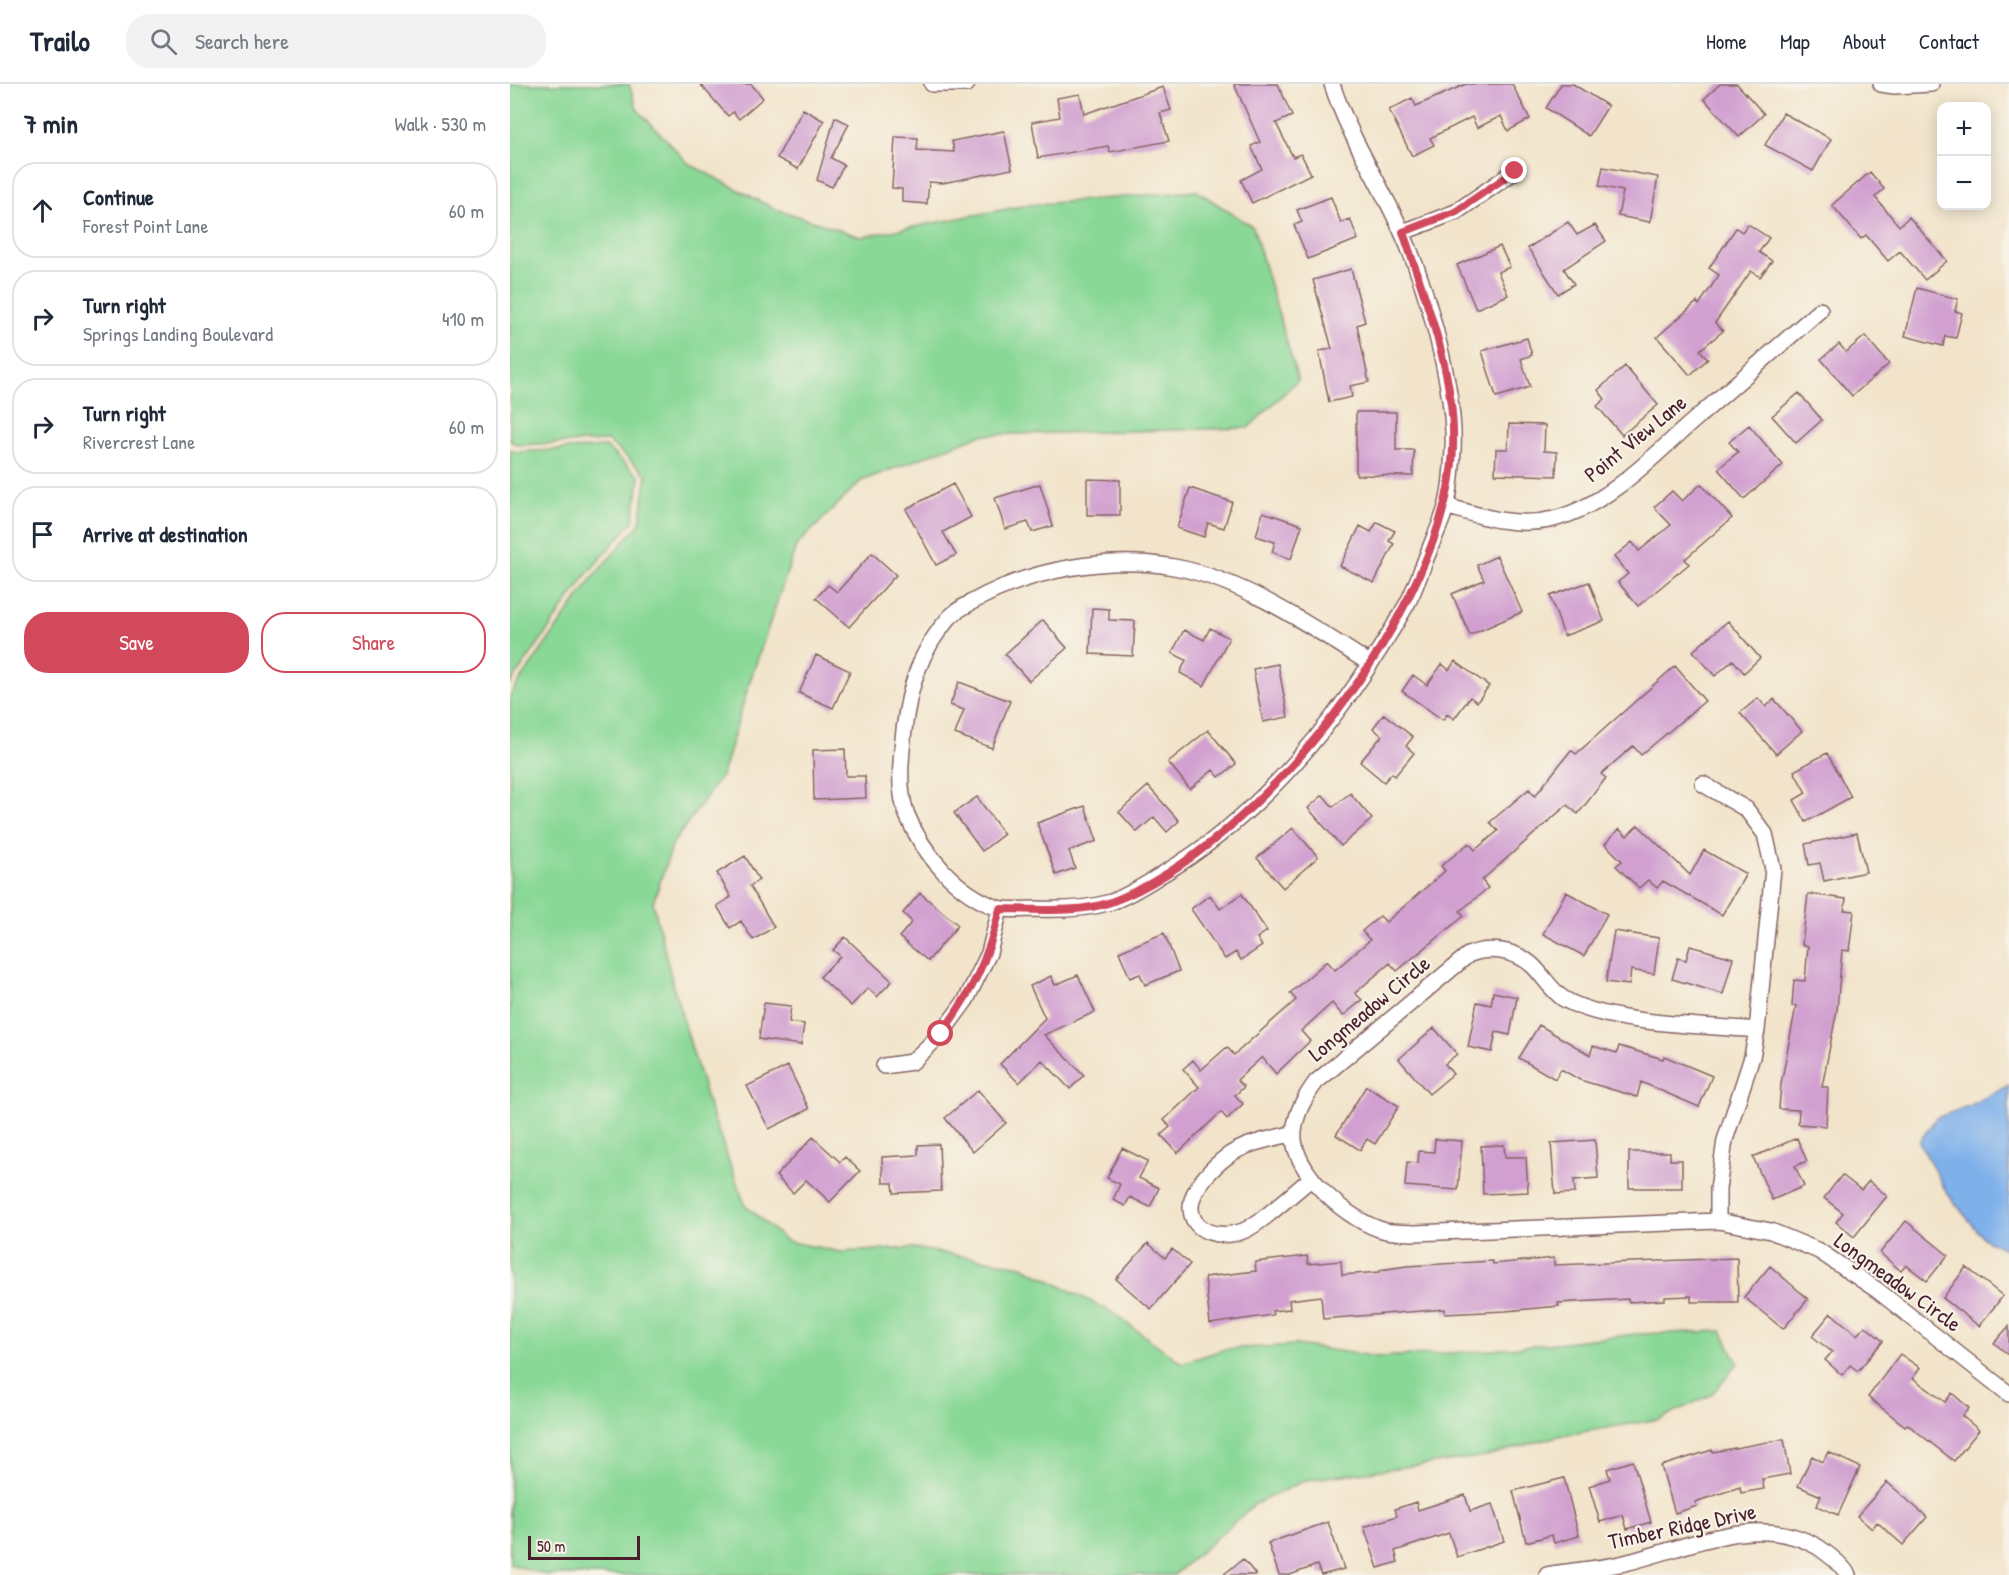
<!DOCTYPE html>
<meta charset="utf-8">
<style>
body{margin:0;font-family:"Patrick Hand",sans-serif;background:#f2f2f3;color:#1f2937}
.controls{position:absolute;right:18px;top:18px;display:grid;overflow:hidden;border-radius:12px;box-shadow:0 3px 15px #0003}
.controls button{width:54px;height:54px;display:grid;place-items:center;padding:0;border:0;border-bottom:2px solid #e0e1e3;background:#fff;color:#1f2937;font:30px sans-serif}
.scale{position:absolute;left:18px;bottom:15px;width:112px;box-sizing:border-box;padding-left:6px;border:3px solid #4a1f2b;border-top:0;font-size:16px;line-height:21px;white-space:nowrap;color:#4a1f2b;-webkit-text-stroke:4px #f7f3e8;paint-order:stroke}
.stop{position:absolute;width:18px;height:18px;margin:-14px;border:4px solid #d1495b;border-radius:50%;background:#fff}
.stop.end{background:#d1495b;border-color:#fff;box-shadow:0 2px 6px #0008}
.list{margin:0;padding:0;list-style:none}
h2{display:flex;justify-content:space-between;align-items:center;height:78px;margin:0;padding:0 24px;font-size:26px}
h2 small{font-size:20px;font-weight:400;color:#747a83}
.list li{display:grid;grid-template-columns:39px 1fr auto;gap:18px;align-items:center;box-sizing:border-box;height:96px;margin:0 12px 12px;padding:0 12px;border:2px solid #e0e1e3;border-radius:24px}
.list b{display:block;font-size:22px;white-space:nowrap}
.list p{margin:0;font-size:20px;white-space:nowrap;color:#747a83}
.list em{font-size:20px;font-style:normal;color:#747a83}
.actions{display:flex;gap:12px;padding:18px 24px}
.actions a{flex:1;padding:14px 0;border:2px solid #d1495b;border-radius:24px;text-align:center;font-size:21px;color:#d1495b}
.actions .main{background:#d1495b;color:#fff}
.icon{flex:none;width:33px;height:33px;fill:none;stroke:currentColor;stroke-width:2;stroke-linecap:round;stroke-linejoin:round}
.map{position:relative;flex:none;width:1499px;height:1491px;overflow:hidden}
header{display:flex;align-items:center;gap:36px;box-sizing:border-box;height:84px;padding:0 30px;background:#fff;border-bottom:2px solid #e0e1e3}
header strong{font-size:28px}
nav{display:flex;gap:33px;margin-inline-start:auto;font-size:21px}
.search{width:420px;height:54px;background:#f2f2f3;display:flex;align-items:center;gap:15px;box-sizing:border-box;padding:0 21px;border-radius:24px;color:#747a83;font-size:22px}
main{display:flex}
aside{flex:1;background:#fff}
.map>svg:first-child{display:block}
</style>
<header>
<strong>Trailo</strong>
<div class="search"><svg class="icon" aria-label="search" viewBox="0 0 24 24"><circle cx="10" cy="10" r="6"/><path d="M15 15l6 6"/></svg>Search here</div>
<nav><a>Home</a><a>Map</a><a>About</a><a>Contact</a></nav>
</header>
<main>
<aside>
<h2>7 min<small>Walk · 530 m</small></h2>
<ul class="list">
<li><svg class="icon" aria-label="ahead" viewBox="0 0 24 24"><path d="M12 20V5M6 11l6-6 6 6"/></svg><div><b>Continue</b><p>Forest Point Lane</p></div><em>60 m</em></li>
<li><svg class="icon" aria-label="right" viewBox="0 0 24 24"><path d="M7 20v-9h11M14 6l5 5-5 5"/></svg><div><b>Turn right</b><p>Springs Landing Boulevard</p></div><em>410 m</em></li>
<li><svg class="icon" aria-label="right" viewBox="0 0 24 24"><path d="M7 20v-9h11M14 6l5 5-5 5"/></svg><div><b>Turn right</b><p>Rivercrest Lane</p></div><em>60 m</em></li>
<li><svg class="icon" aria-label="arrive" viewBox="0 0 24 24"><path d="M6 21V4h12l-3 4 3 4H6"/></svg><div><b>Arrive at destination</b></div></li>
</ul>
<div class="actions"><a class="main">Save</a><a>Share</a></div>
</aside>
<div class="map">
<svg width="1499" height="1491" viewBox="0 0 1499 1491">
<rect width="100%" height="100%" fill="#f7f3e8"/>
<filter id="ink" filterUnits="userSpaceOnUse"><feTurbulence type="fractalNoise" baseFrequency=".0167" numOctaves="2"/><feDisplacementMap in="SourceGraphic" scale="12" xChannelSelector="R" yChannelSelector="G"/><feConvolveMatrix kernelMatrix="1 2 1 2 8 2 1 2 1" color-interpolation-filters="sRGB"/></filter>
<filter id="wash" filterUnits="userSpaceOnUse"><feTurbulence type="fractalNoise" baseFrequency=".008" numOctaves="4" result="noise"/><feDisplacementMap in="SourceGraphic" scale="24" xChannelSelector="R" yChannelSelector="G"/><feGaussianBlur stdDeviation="1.35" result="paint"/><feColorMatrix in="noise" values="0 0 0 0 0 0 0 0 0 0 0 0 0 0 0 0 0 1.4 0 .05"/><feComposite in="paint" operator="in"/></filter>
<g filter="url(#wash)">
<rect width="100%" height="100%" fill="#f2e4ca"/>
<path fill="#89d896" stroke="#6a7c60" stroke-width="1.5" d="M0 0H119L127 25 179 80 263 124 351 153 517 121 687 107 743 143 788 296 738 344 471 351 351 397 286 462 239 600 212 691 163 759 143 819 164 905 199 1022 235 1121 276 1157 331 1168 403 1164 512 1182 603 1229 672 1279 715 1265 787 1261 869 1273 973 1267 1127 1250 1212 1247 1228 1279 1201 1311 1150 1335 1048 1352 977 1372 796 1396 745 1420 664 1491H37L0 1480V611L82 494 130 439 137 391 98 357 8 361 0 357Z
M96 363 130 393 123 437 77 490 0 600V365L6 368Z"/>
<path fill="#7eb0ea" stroke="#64688a" stroke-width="1.5" d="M1499 1001V1167L1474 1155 1437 1109 1409 1058 1426 1034 1461 1021Z"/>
<g id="blocks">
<path fill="#d1a0d0" d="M190 0H241L253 14 229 35 223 28 218 32Z
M724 0H768L782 32 766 39 783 73 791 70 801 90 742 119 731 96 752 85 741 62 750 58Z
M956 0H1002L1020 35 998 47 991 32 967 44 962 33 920 54 924 61 902 72 879 26 902 14 906 22Z
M1051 0H1063L1098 22 1079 52 1036 24Z
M1210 0H1227L1254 30 1229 53 1194 15Z
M653 3 661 26 650 29 659 57 600 68 598 62 528 74 522 38 550 33 547 14 570 10 574 30Z
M293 25 314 37 288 85 267 74Z
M1273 29 1321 55 1303 87 1255 61Z
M325 33 339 40 321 74 334 81 322 103 307 96Z
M494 47 502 85 433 99 419 98 417 120 392 118V105L382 104 385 53 408 54 407 66 444 68 442 57Z
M1093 83 1148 93 1140 138 1108 132 1113 107 1089 102Z
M1360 88 1374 105 1365 113 1389 142 1399 133 1437 177 1415 196 1390 167 1378 177 1356 151 1351 155 1322 121Z
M821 113 831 139 840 135 848 155 798 175 784 141 792 138 787 126Z
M1058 138 1067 151 1085 141 1096 157 1054 185 1064 200 1048 210 1018 164Z
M1238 140 1259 154 1249 168 1262 177 1250 193 1241 187 1205 239 1213 247 1190 266 1198 275 1180 291 1147 253 1187 218 1189 221 1209 191 1199 184 1226 144 1232 148Z
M990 162 1000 183 988 188 998 211 966 225 947 181Z
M841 185 855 238 847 241 859 298 840 302 842 313 819 318 809 267 822 265 803 196Z
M1407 204 1448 215 1445 227 1452 229 1446 254 1435 252 1433 262 1395 252Z
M1355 252 1379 280 1342 312 1311 275 1329 260 1336 268Z
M1017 254 1022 271 1011 275 1020 303 986 313 972 267Z
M1115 282 1148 321 1112 351 1087 322 1095 315 1088 306Z
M1289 309 1312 336 1286 359 1262 332Z
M846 328H886V366H904L903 392 846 391Z
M999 340 1035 341 1034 367 1047 368 1046 392 985 390 986 365H998Z
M1239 341 1273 381 1234 415 1208 385 1228 368 1219 358Z
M577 395 610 396V431H577Z
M443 400 461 433 433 448 446 471 426 481 396 425Z
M530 400 543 442 522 448 518 438 495 445 485 414Z
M1191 400 1222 434 1175 475 1179 480 1128 522 1108 498 1118 490 1104 473 1122 458 1129 467 1161 441 1144 423 1162 407 1172 417Z
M680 404 722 418 714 444 698 439 694 453 667 444Z
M753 428 792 441 781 475 762 468 765 458 746 452Z
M867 438 885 447 879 457 884 460 864 499 830 482 850 442 861 448Z
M362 469 386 491 339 543 306 514 318 501 327 508Z
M987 472 1012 528 960 551 942 510 974 496 967 481Z
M1079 498 1094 537 1054 552 1040 512Z
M582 524 599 525V536L625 537 623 572 580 570Z
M533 536 557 564 519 597 495 570Z
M1218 537 1250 574 1234 589 1223 576 1205 592 1183 567Z
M700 544 719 554 694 602 670 589 676 576 662 569 674 546 694 556Z
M306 571 340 587 323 624 289 609Z
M945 577 979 602 967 618 960 613 944 635 937 630 933 636 892 607 903 591 917 601 932 580 939 586Z
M768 580 778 633 753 638 743 585Z
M1165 582 1195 617 1131 671 1123 662 1091 690 1096 694 1068 730 1057 721 972 796 978 804 950 827 954 832 887 887 880 879 845 909 852 916 833 932 822 919 791 947 800 957 766 990 752 973 727 996 734 1003 725 1011 733 1020 717 1035 711 1028 668 1069 651 1051 660 1043 654 1036 689 1003 673 985 683 976 691 986 717 963 724 971 786 916 780 909 817 877 825 886 860 856 852 847 870 832 876 838 935 787 931 782 959 759 965 766 988 747 980 738 1019 705 1025 712 1061 666 1066 670Z
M449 598 500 617 482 664 445 650 454 626 440 621Z
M1248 614 1256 623 1264 615 1292 647 1266 670 1230 629Z
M874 630 903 653 896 662 904 669 885 692 882 689 874 698 850 678 872 652 863 644Z
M698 646 726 680 709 693 703 686 680 705 658 678Z
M335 665 336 692H355L356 714 304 716 303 666Z
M1317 669 1341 713 1296 738 1284 716 1296 709 1284 687Z
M638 702 669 737 657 748 644 733 627 748 609 728Z
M840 709 862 735 831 762 798 724 813 711 823 723Z
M467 713 494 750 472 767 444 729Z
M575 722 587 757 559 767 565 784 546 791 527 739Z
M1128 741 1180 791 1194 766 1236 790 1212 831 1153 797 1147 804 1138 796 1129 804 1106 782 1112 777 1095 760 1109 745 1117 752Z
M783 744 808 773 773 804 747 774Z
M1347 749 1356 788 1314 797 1310 779 1299 781 1295 760Z
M235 772 249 796 240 802 264 843 243 856 231 837 220 844 207 822 221 813 207 789Z
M1056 808 1097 830 1074 872 1033 850Z
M410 809 448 841 418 877 389 853 402 838 393 829Z
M732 810 757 847 747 854 752 862 731 876 726 868 715 875 681 825 700 811 710 825Z
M1298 810 1336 815 1334 826 1344 827 1339 867 1332 866 1327 926 1312 1003H1318L1316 1042 1288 1040 1289 1026 1269 1025 1271 1000 1286 922H1282L1284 896 1295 897 1298 862 1292 861Z
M1104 847 1149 854 1144 890 1121 886 1119 901 1096 898Z
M654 849 669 887 635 901 630 890 620 894 609 868Z
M335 853 382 897 367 913 358 904 341 922 310 893 330 872 323 866Z
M1180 862 1223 874 1213 910 1162 895 1168 874 1176 876Z
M568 891 585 928 534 951 574 991 560 1005 532 976 509 999 490 980 535 934 520 902 541 892 545 901Z
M983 908 1007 913 1000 951 986 948 982 968 958 963 967 918 981 921Z
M254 919 281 922 279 938 294 940 291 961 249 955Z
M1029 941 1080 971 1083 962 1107 969 1109 962 1153 975 1154 972 1202 992 1189 1023 1131 998 1127 1013 1070 996 1051 985 1045 995 1009 974Z
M924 944 947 970 935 980 943 990 919 1010 889 975Z
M278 982 299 1025 259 1045 237 1002Z
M856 1002 889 1022 865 1060 857 1055 850 1066 826 1051Z
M468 1006 496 1039 463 1068 435 1034Z
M303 1053 330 1078 335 1073 350 1087 320 1118 296 1096 283 1109 266 1092Z
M1287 1054 1297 1077 1285 1082 1294 1102 1262 1116 1243 1073Z
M925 1055 952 1057 948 1106 895 1102 897 1078 908 1079 909 1067 924 1068Z
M1085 1056 1088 1094 1064 1096 1065 1109 1045 1110 1041 1059Z
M429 1060 431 1107 384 1109 383 1099H373L372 1073 408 1071V1061Z
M994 1061 995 1073H1016L1018 1108 973 1110 971 1062Z
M612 1064 638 1077 629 1094 649 1104 640 1123 620 1113 615 1122 603 1116 610 1100 597 1094Z
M1119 1068H1160V1076H1172V1104H1119Z
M1332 1091 1351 1106 1359 1097 1377 1112 1344 1153 1326 1138 1333 1129 1314 1114Z
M1396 1137 1438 1171 1417 1197 1396 1181 1391 1187 1370 1169Z
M638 1159 655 1174 662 1165 680 1180 641 1225 606 1195Z
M797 1172 798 1180 831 1177 832 1191 870 1188V1186L897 1182 982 1177 983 1180 1044 1174V1181L1227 1174 1228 1218H1181V1212L1155 1213V1216L1119 1218 1118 1215 1048 1219 1049 1222 996 1227 935 1230V1225L813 1235 811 1212 779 1216 780 1225 762 1227 763 1231 700 1240 695 1193 746 1187 745 1178Z
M1260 1182 1298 1215 1273 1245 1234 1213Z
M1456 1183 1493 1212 1469 1242 1433 1214Z
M1321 1229 1347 1251 1355 1242 1373 1257 1348 1287 1340 1281 1332 1291 1315 1276 1322 1268 1302 1252Z
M1499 1242V1271L1484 1259Z
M1390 1270 1410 1284 1403 1294 1435 1318 1442 1309 1459 1324 1452 1332 1469 1346 1444 1377 1397 1340 1395 1342 1358 1313Z
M1274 1355 1280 1390 1252 1395 1254 1405 1231 1409 1230 1403 1185 1418 1187 1422 1165 1429 1151 1382 1202 1366 1203 1368Z
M1318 1368 1350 1383 1328 1431 1307 1422 1311 1412 1288 1402 1302 1372 1313 1378Z
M1123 1377 1141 1438 1117 1445 1113 1431 1090 1438 1079 1402 1100 1395 1097 1385Z
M1054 1394 1069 1452 1044 1459 1042 1451 1016 1458 1003 1407Z
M1377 1398 1417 1433 1393 1461 1367 1438 1362 1445 1347 1432Z
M955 1411 960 1427 982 1420 994 1457 947 1473 939 1449 885 1467 888 1478 868 1484 854 1443 887 1432 885 1425 906 1418 908 1426Z
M818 1438 834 1485 811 1491 807 1481 780 1491H769L758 1459Z
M733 1475 746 1491H713Z"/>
</g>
</g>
<g filter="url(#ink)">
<use href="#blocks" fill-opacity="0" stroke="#856463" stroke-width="1.5"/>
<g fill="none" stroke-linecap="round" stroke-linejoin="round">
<g stroke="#856463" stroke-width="18">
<path id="street" d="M422 0H457
M822 0C838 51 869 97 891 146 916 200 946 307 943 366 942 384 941 406 936 423 932 438 924 453 919 467 912 484 906 503 897 520 837 625 757 729 651 791 635 801 618 812 601 818 578 825 549 826 525 825 514 825 499 827 488 824 447 810 413 770 397 731 387 705 391 674 394 646 399 604 410 566 439 534 445 527 453 523 462 518 521 485 598 471 664 483 732 495 801 542 859 579
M1371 0 1384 2 1421 0
M893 148 946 128 1005 87
M936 422C973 433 1006 444 1044 435 1098 421 1142 373 1182 338 1225 301 1267 264 1310 226
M1193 700 1236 725 1255 750 1263 785 1247 946 1242 973 1215 1056 1208 1105V1137
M1247 946C1193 941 1099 941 1054 915 1041 907 1033 891 1022 881 1005 866 978 862 958 871L806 998C795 1013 786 1028 784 1048 780 1087 840 1139 876 1147 885 1149 895 1148 904 1149L1208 1137 1261 1147 1309 1167 1367 1206 1499 1310
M374 982 402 978 431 950 456 916 479 869 490 825
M784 1049C762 1055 738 1058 719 1071 705 1081 682 1103 681 1122 680 1150 713 1155 733 1147 751 1140 785 1107 802 1094
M1037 1491C1061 1487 1086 1485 1110 1480 1175 1466 1245 1426 1308 1463 1318 1470 1332 1480 1338 1491"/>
</g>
<use href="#street" stroke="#fff" stroke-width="15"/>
</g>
</g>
<g fill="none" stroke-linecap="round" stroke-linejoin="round" filter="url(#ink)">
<path stroke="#d1495b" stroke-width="8" d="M431 950C463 906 477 878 490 825 525 825 567 830 601 818 748 763 937 522 943 365 946 292 916 217 893 148L945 128 1005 87"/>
</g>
<g text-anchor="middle" stroke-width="4.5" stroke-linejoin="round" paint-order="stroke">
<g font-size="22" fill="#4a1f2b" stroke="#f7f3e8">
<text transform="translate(1125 354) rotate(-39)" y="8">Point View Lane</text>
<text transform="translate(859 924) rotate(-40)" y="8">Longmeadow Circle</text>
<text transform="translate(1388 1198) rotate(36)" y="8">Longmeadow Circle</text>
<text transform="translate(1172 1442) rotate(-12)" y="8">Timber Ridge Drive</text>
</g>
</g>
</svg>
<div class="controls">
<button>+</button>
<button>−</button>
</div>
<div class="scale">50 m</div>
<div class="stop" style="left:431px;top:950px"></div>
<div class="stop end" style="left:1005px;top:87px"></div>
</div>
</main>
